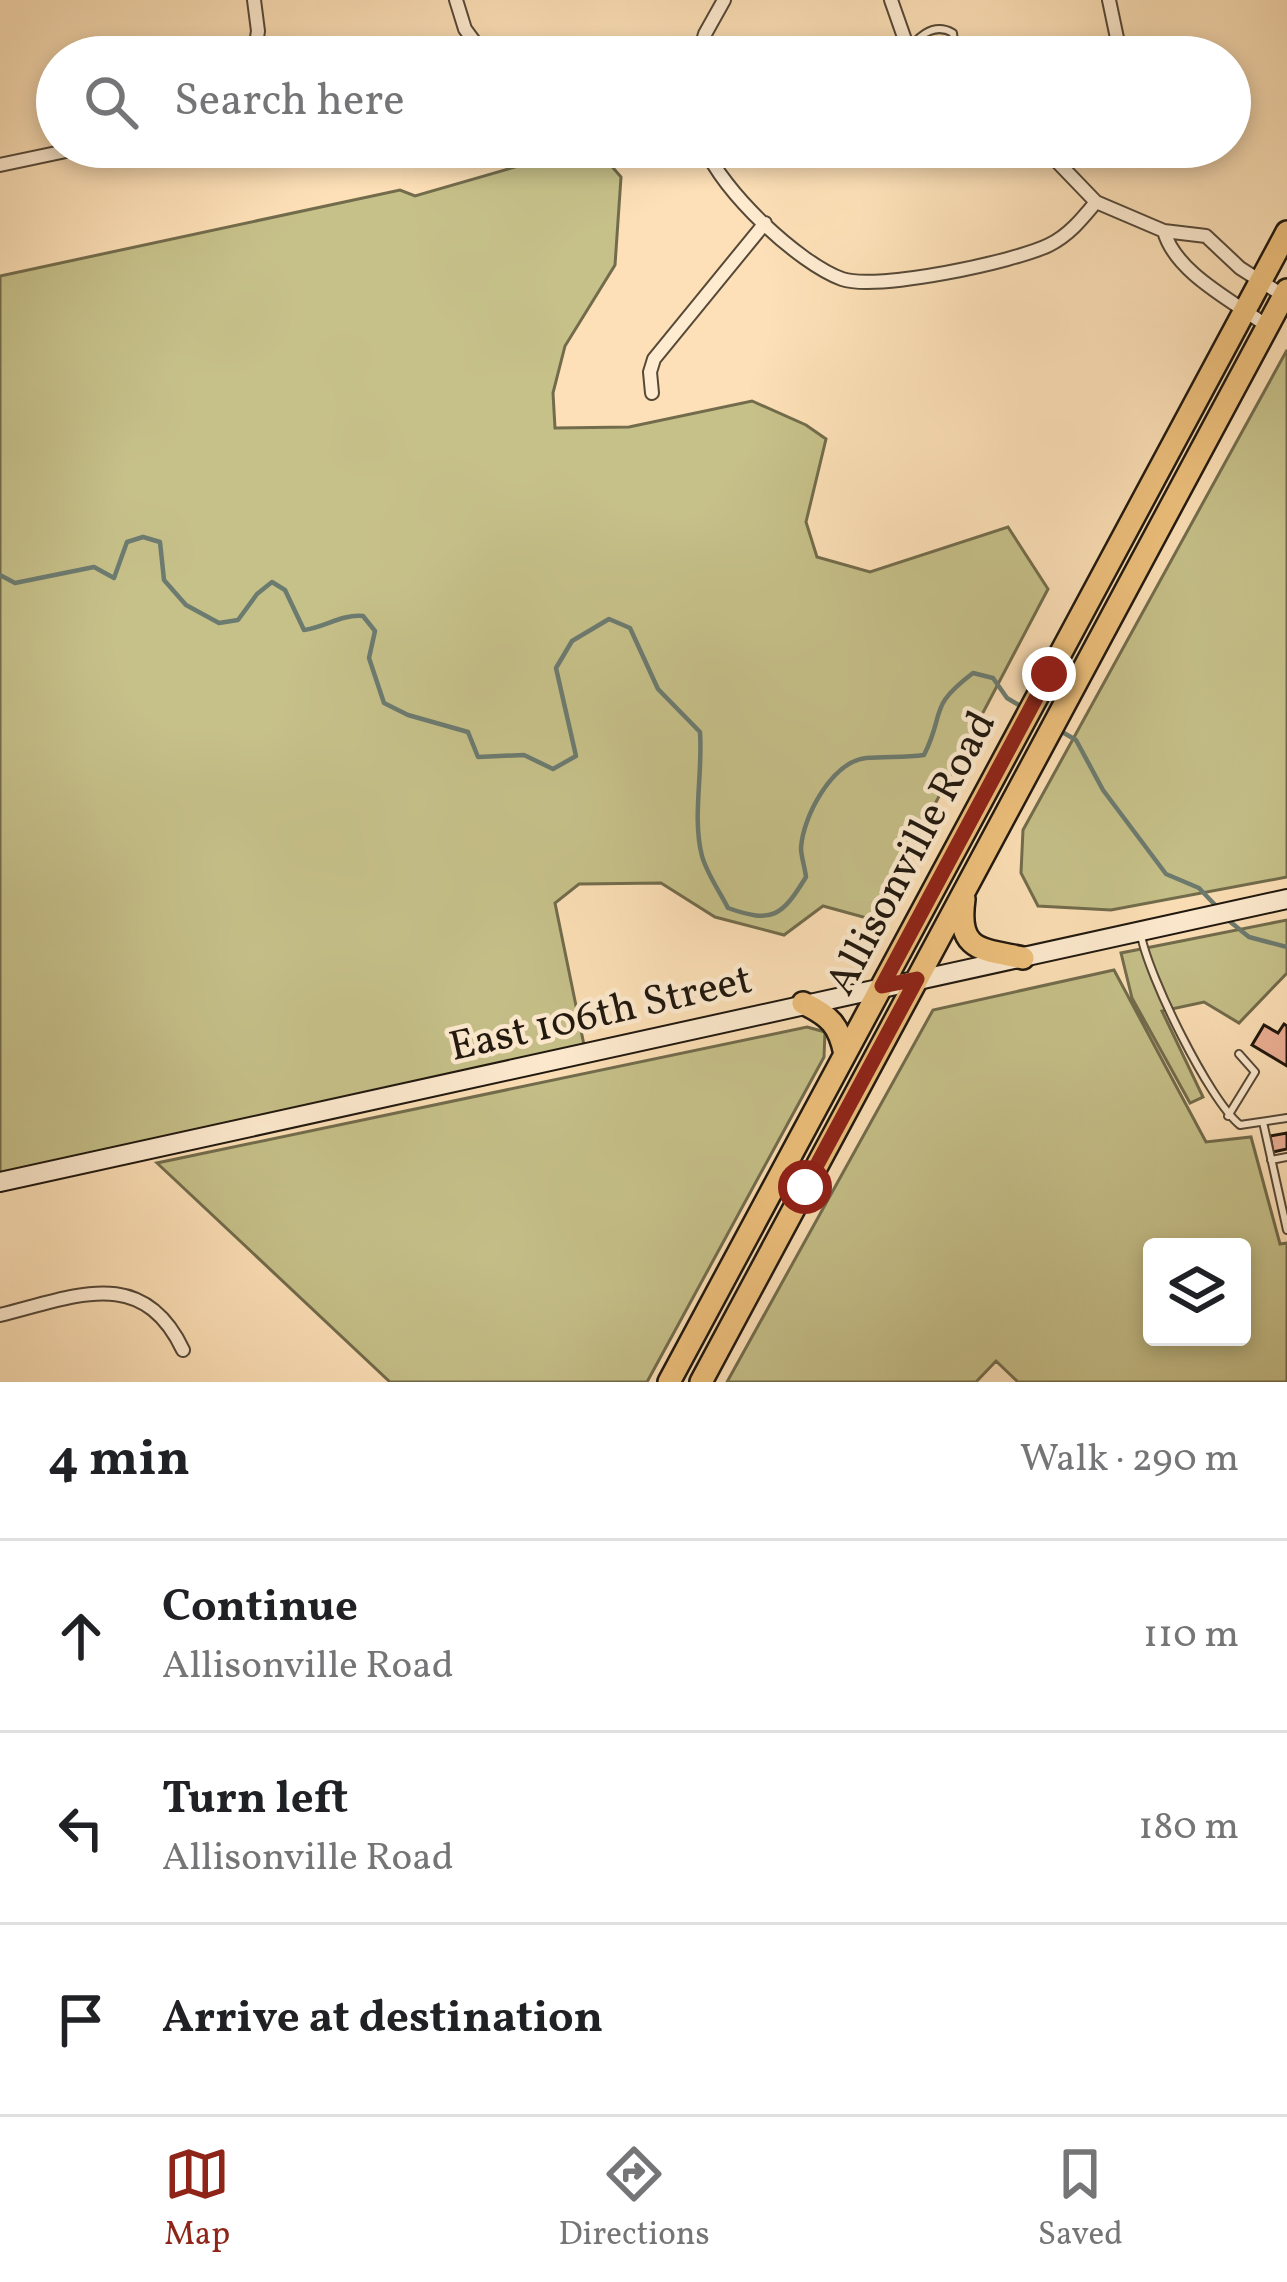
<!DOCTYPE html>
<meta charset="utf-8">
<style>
body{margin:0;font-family:Vollkorn,serif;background:#f2f2f2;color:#202124}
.controls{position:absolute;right:36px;bottom:36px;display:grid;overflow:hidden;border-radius:12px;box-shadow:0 6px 18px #0003}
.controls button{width:108px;height:108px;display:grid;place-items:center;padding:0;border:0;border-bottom:3px solid #e0e0e0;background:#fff;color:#202124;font:60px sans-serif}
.stop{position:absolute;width:36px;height:36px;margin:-27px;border:9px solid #8f2418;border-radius:50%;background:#fff}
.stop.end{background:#8f2418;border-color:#fff;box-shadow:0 3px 12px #0008}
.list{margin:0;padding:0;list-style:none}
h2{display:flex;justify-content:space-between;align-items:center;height:156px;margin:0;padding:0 48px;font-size:51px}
h2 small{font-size:39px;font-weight:400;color:#757577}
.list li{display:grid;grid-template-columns:78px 1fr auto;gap:36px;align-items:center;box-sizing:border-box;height:192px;padding:0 48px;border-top:3px solid #e0e0e0}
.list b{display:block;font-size:45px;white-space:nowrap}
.list p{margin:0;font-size:39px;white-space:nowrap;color:#757577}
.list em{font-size:39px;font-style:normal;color:#757577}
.icon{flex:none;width:66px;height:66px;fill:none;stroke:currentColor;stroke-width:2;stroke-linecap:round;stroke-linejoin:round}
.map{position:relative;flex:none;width:1287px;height:1382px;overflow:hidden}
.search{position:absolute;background:#fff;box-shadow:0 6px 18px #0003;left:36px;right:36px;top:36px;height:132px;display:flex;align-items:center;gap:30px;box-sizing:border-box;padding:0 42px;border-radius:66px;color:#757577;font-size:45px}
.sheet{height:732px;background:#fff}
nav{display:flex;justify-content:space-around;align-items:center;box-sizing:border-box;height:168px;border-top:3px solid #e0e0e0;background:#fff;font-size:33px;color:#757577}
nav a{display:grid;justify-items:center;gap:6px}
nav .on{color:#8f2418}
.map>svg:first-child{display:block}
</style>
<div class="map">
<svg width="1287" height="1382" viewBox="0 0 1287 1382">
<rect width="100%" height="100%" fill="#fde0b7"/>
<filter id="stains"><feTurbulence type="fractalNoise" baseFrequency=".00167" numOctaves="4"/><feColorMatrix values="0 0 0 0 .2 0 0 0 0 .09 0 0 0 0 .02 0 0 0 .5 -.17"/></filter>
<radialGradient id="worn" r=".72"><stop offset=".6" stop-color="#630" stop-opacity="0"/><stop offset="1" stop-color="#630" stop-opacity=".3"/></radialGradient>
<path fill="#c6c089" stroke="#726c4c" stroke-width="3" fill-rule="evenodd" d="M584 147H595L621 177 615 265 565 346 553 393 555 428 629 427 752 401 806 425 826 439 806 522 817 557 870 572 1008 527 1048 589 874 920 823 906 784 935 715 917 661 883 579 884 555 903 584 1045 0 1175V276L400 190 415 196Z
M1287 350V877L1111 910 1038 906 1021 873 1023 830Z
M1287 920V973L1239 1023 1204 1002 1162 1011 1203 1097 1190 1103 1132 998 1121 953Z
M1114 970 1206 1142 1251 1137 1280 1244 1287 1243V1382H1018L996 1361 976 1382H727L933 1010ZM1152 1247H1242V1337H1152Z
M807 1027 825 1032 824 1057 647 1382H390L157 1163Z"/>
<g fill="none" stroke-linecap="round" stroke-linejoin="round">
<path stroke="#6c7b70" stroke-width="4.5" d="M0 575 15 583 94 567 114 578 127 542 143 537 160 542 164 580 186 605 219 623 238 620 257 594 272 582 285 590 304 630C326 627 341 614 363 616L375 631 369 658 384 703 408 715 468 732 478 757 524 755 553 769 576 756 556 668 572 641 609 619 630 628 658 689 700 732C703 773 692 818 702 856 707 874 720 892 728 908 773 924 782 916 806 877 805 868 801 856 801 848 803 816 832 762 866 758 886 756 904 758 924 755 946 711 927 708 973 673L993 678 1007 698 1022 707
M1057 729 1076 740 1103 790 1166 874 1199 888 1217 907
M1228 920 1249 937 1287 947"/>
</g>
<path fill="#eeb197" stroke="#1f170e" stroke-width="3" d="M1284 1024 1287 1026V1066L1252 1045 1264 1025 1278 1033Z
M1287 1133V1149L1273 1152 1270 1136Z"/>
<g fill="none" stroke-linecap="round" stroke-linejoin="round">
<g stroke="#564938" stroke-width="10">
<path id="lane" d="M904 57C915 39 932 21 953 33L956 57
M1141 935C1148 975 1209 1100 1240 1125L1287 1118
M1228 1116 1255 1072 1239 1054
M1263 1122 1287 1230
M1271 1160 1287 1157"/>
</g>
<g stroke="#564938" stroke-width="16">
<path id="street" d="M456 0 465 29 482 52
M891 0 911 57
M1109 0 1121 57
M254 57 258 31 254 0
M698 57 705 34 724 0
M705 147C721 190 798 263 842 279 877 291 1014 262 1049 245 1069 235 1082 219 1096 202
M1043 147 1096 202 1164 231 1206 236 1240 268 1284 296
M0 165 85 147
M1164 231C1175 273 1235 302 1267 326
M652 393 650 372 654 359 765 223
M0 1315C74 1297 142 1264 183 1350"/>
</g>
<g stroke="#1f170e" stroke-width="22">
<path id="secondary" d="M0 1182 1287 899"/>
</g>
<g stroke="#1f170e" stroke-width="26">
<path id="primary" d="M964 899C957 951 980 949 1023 958
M803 1003C830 1016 839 1025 845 1054
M669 1382 1287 232
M701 1382 1287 290"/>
</g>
<use href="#lane" stroke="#feebd0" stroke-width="6"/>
<use href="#street" stroke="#feebd0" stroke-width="12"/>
<use href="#secondary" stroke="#feebd0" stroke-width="18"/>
<use href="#primary" stroke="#eec07c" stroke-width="21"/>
</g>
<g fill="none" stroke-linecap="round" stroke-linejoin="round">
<path stroke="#8f2418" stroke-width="15" d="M805 1187 917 979 882 986 1049 674"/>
</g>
<g text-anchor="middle" stroke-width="9" stroke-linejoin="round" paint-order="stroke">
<g font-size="42" fill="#1f170e" stroke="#feebd0">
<text transform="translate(909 852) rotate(-62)" y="15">Allisonville Road</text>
<text transform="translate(600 1011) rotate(-13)" y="15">East 106th Street</text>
</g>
</g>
<rect width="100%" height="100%" filter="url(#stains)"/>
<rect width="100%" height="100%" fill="url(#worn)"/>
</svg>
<div class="controls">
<button><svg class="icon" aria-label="layers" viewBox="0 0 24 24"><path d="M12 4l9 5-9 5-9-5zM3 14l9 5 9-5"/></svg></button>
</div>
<div class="stop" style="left:805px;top:1187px"></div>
<div class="stop end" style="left:1049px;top:674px"></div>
<div class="search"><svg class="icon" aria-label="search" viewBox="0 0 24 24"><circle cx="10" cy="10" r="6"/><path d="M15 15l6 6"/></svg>Search here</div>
</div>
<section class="sheet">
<h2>4 min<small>Walk · 290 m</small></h2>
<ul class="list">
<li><svg class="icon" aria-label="ahead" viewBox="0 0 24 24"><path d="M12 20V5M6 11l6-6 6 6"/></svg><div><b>Continue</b><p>Allisonville Road</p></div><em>110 m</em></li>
<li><svg class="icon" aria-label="left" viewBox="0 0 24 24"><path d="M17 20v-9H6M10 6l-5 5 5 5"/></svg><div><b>Turn left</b><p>Allisonville Road</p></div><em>180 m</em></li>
<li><svg class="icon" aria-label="arrive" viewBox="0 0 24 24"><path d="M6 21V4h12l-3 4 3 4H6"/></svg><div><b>Arrive at destination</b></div></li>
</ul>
</section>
<nav>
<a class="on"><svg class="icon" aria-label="map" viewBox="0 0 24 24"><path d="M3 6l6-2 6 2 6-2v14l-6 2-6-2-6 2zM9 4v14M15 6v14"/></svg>Map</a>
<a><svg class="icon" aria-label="directions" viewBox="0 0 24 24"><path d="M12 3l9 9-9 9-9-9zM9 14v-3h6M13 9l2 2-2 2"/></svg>Directions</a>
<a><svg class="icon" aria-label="saved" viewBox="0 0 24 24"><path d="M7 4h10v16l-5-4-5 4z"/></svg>Saved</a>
</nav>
